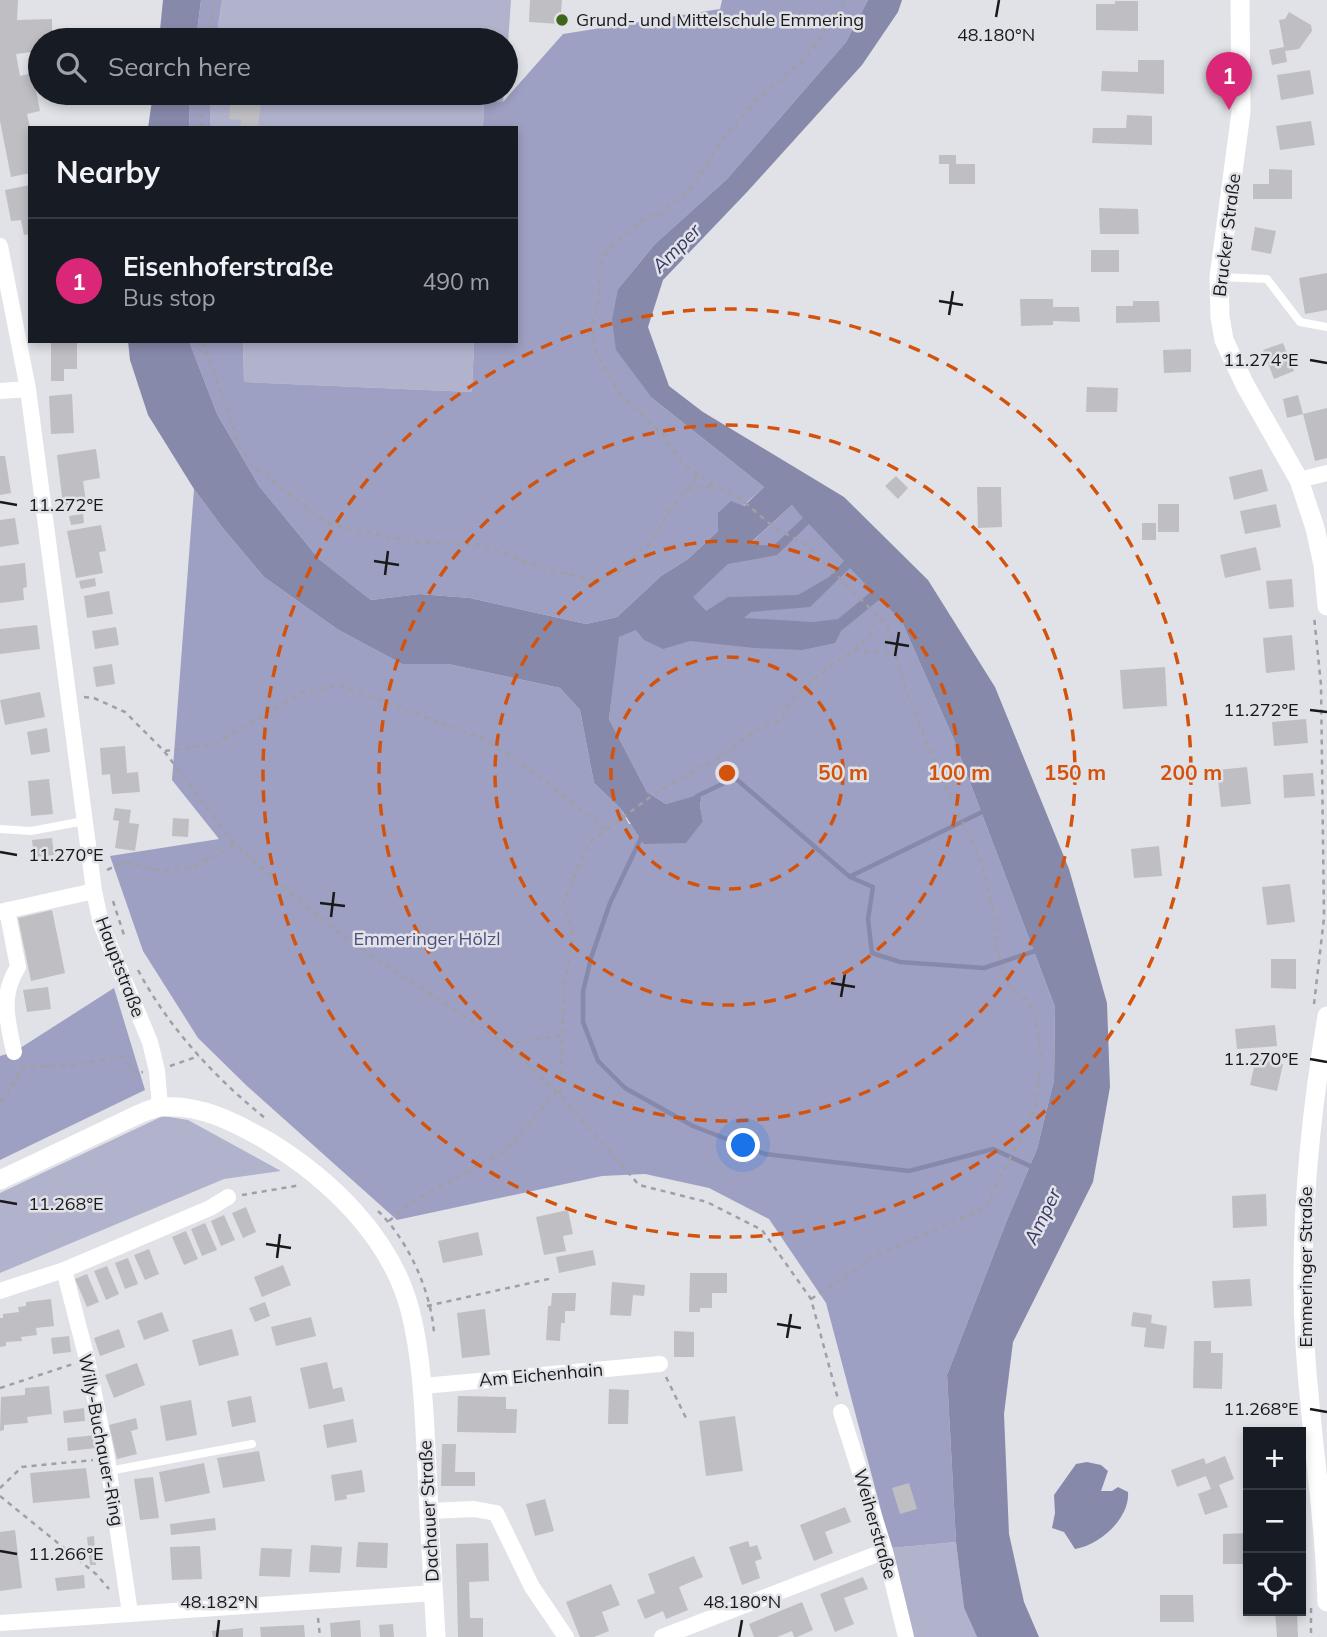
<!DOCTYPE html>
<meta charset="utf-8">
<style>
body{margin:0;font-family:Mulish,sans-serif;background:#242831;color:#f1f3f6}
.controls{position:absolute;right:21px;bottom:21px;display:grid;overflow:hidden;border-radius:0px;box-shadow:0 4px 10px #0003}
.controls button{width:63px;height:63px;display:grid;place-items:center;padding:0;border:0;border-bottom:2px solid #363941;background:#171b24;color:#f1f3f6;font:35px sans-serif}
.you{position:absolute;left:744px;top:1146px;width:24px;height:24px;margin:-18px;border:5px solid #fff;border-radius:50%;background:#1a73e8;box-shadow:0 0 0 10px #1a73e833}
.badge{display:grid;place-items:center;width:46px;height:46px;border-radius:50%;background:#db2777;color:#fff;font-size:23px;font-weight:700}
.pin{position:absolute;translate:-50% -58px;filter:drop-shadow(0 2px 4px #0008)}
.pin::after{content:'';position:absolute;top:37px;width:24px;height:21px;background:inherit;clip-path:polygon(0 0,100% 0,50% 100%)}
.list{margin:0;padding:0;list-style:none}
h2{display:flex;justify-content:space-between;align-items:center;height:91px;margin:0;padding:0 28px;font-size:30px}
h2 small{font-size:23px;font-weight:400;color:#9ea1a6}
.list li{display:grid;grid-template-columns:46px 1fr auto;gap:21px;align-items:center;box-sizing:border-box;height:126px;padding:0 28px;border-top:2px solid #363941}
.list b{display:block;font-size:26px;white-space:nowrap}
.list p{margin:0;font-size:23px;white-space:nowrap;color:#9ea1a6}
.list em{font-size:23px;font-style:normal;color:#9ea1a6}
.icon{flex:none;width:38px;height:38px;fill:none;stroke:currentColor;stroke-width:2;stroke-linecap:round;stroke-linejoin:round}
.map{position:relative;flex:none;width:1327px;height:1637px;overflow:hidden}
.search{position:absolute;background:#171b24;box-shadow:0 4px 10px #0003;left:28px;top:28px;width:490px;height:77px;display:flex;align-items:center;gap:18px;box-sizing:border-box;padding:0 24px;border-radius:38px;color:#9ea1a6;font-size:26px}
.panel{position:absolute;background:#171b24;box-shadow:0 4px 10px #0003;left:28px;top:126px;width:490px;height:217px;border-radius:0px}
.map>svg:first-child{display:block}
</style>
<div class="map">
<svg width="1327" height="1637" viewBox="0 0 1327 1637">
<rect width="100%" height="100%" fill="#e1e2e7"/>
<path fill="#b1b2cc" d="M222 0H511L506 72V40H216Z
M210 93H504L503 103 484 101 483 128H210Z
M243 341H474L472 392 244 382Z
M163 1116 188 1120 281 1171 224 1179 0 1273V1193Z
M956 1542 964 1608 977 1637H911L891 1548Z"/>
<path fill="#9ea0c3" d="M201 0H222L216 40H196Z
M722 0H868L846 42 727 179 655 244 618 289 652 398 764 487 743 506 719 513 718 531 688 559 661 576 617 617 586 624 470 598 419 594 371 600 319 559 259 486 217 414 189 341H243L244 382 472 392 474 341H516V128H483L484 101 503 102 563 34 720 9Z
M190 93H210V128H189Z
M194 489 222 527 264 577 337 629 402 664H448L560 688 580 710 594 783 621 809 629 824 703 821 700 806 702 795 666 804 647 792 609 719 618 637 672 615 792 505 902 622 954 740 1055 1007 1054 1080 1037 1149 1007 1220 947 1375 956 1542 891 1548 826 1303 769 1219 709 1188 645 1174 602 1176 397 1220 247 1086 198 1038 143 951 110 856 219 839 172 780Z
M114 988 145 1090 0 1160V1056L14 1052Z"/>
<path fill="#8789ab" fill-rule="evenodd" d="M163 0H201L196 40H159Z
M868 0H902L898 12 862 65 747 192 663 280 648 327 669 386 703 412 844 497 928 580 995 687 1069 869 1107 1003 1110 1087 1093 1182 1013 1342 1004 1414 1009 1534 1024 1602 1039 1637H977L964 1608 956 1542 947 1375 1007 1220 1037 1149 1054 1080 1055 1007 954 740 902 622 880 599 841 631 835 643 802 650 754 648 690 641 663 649 644 640 636 630 619 637 609 719 647 792 666 804 702 794 700 806 703 821 686 843 644 844 621 809 594 783 580 710 560 688 448 664H402L337 629 264 577 222 527 194 489 148 415 130 360 128 341H189L217 414 259 486 319 559 371 600 419 594 470 598 586 624 617 617 661 576 688 559 718 531V513L731 501 744 506 764 487 652 398 616 350 612 320 618 289 655 244 727 179 846 42ZM792 505 803 518 773 546 749 544ZM809 524 844 561 829 577 798 595 728 597 706 611 693 597 728 564 777 555ZM850 568 872 591 838 619 813 622 744 618 751 612 810 607Z
M153 93H190L189 128H148Z
M1087 1462 1101 1465 1108 1471 1101 1491H1112L1118 1487 1128 1492C1130 1518 1100 1545 1075 1549L1064 1532 1052 1528 1055 1513 1054 1495 1076 1464Z"/>
<g fill="none" stroke-linecap="round" stroke-linejoin="round">
<path stroke="#8789ab" stroke-width="4.5" d="M697 796 735 778 850 877 873 887 868 919 872 953 900 962 984 968 1038 950
M642 836 610 903 591 958 583 992V1022L598 1061 625 1088 693 1126 765 1154 909 1171 993 1149 1030 1166
M851 876 984 811"/>
</g>
<path fill="#bebec3" d="M0 0H18L17 20 52 19V40H40V51L16 54 20 76 33 73 40 111 27 114 30 128V173L11 177 0 121Z
M530 0H562L560 24 529 22Z
M1115 1H1138V31L1096 30V4H1115Z
M1289 12 1311 25 1312 31 1299 49 1285 51 1287 62 1272 65 1269 50 1284 47 1279 20 1285 19Z
M1138 60H1164V94L1101 91 1102 71 1138 72Z
M1310 70 1314 94 1281 100 1277 75Z
M231 93H246L245 102 261 103 258 128H240L241 120 229 119Z
M1127 115 1152 116V145L1092 143 1093 128H1126Z
M1311 121 1315 145 1280 150 1276 126Z
M939 155H956V164H975V184H949V164H939Z
M1269 169 1292 170V199H1253V184H1269Z
M30 185V234L24 235 21 220 11 221 5 190Z
M1099 208 1138 209 1139 234H1100Z
M1255 227 1276 231 1271 254 1251 250Z
M1091 250H1119V272H1091Z
M1327 273V310L1305 314 1299 278Z
M1020 299H1053V307H1079L1080 322 1053 321V325L1021 326Z
M1133 301H1159L1160 322 1116 323V306H1133Z
M51 341H77V369H64V381H51Z
M1283 343 1294 371 1274 379 1263 350Z
M1191 349V372L1164 373 1163 350Z
M1087 387 1118 388 1117 412H1086Z
M72 394 74 433 51 434 49 396Z
M1298 395 1303 414 1327 408V458L1315 461 1303 414 1287 418 1283 399Z
M96 449 100 478 83 481 86 502 63 505 57 455Z
M0 456H5L11 493 0 495Z
M1262 469 1268 491 1234 500 1229 477Z
M896 476 908 488 898 499 885 486Z
M977 487H1001L1002 527 978 528Z
M1158 504H1179V532H1158Z
M1276 504 1281 527 1245 534 1240 511Z
M83 514 84 523 71 525 69 516Z
M15 518 19 544 0 547V520Z
M1142 523H1156V540H1142Z
M101 525 106 551 99 552 103 573 76 578 67 531Z
M1256 547 1261 570 1225 578 1220 555Z
M25 563 27 587 23 588 24 600 0 603V566Z
M95 578 96 586 81 589 79 581Z
M1292 579 1294 607 1269 609 1266 581Z
M109 591 113 614 87 618 84 596Z
M37 625 40 649 0 654V629Z
M116 627 119 645 95 649 92 631Z
M1292 635 1295 670 1266 673 1263 638Z
M112 664 115 684 96 687 93 667Z
M1165 667 1167 706 1123 709 1120 670Z
M40 692 45 717 5 725 0 700Z
M1306 719 1308 743 1274 746 1272 722Z
M47 728 50 752 31 755 27 732Z
M125 746 127 773 138 772 140 792 112 794 110 774 102 775 100 748Z
M1247 767 1251 804 1221 807 1217 770Z
M1313 773 1315 796 1284 798 1283 775Z
M49 779 53 814 31 816 28 781Z
M115 808 131 810 129 823 139 824 135 851 115 848 119 821 113 820Z
M173 818 189 819 188 837 172 836Z
M52 838 54 855 34 857 32 840Z
M1159 846 1162 876 1134 878 1131 849Z
M1290 884 1295 922 1267 925 1262 887Z
M52 910 65 973 31 981 18 918Z
M1271 959H1296V989L1271 988Z
M48 987 51 1009 27 1012 23 990Z
M1275 1025 1277 1046 1237 1049 1235 1029Z
M1256 1058 1283 1064 1277 1091 1250 1085Z
M1266 1194 1267 1226 1233 1228 1232 1196Z
M246 1207 256 1232 243 1238 232 1213Z
M568 1210 573 1234 563 1236 566 1251 544 1255 536 1217Z
M224 1215 235 1240 221 1246 211 1221Z
M205 1223 217 1250 202 1256 191 1229Z
M186 1231 198 1259 184 1265 172 1237Z
M478 1232 483 1255 443 1263 438 1241Z
M149 1249 159 1274 145 1280 134 1255Z
M593 1250 596 1265 559 1273 556 1257Z
M128 1258 138 1284 125 1289 115 1263Z
M283 1265 291 1285 262 1297 254 1277Z
M107 1266 119 1294 106 1300 94 1271Z
M690 1273H727V1293H712V1308H700V1312H689Z
M87 1274 99 1302 87 1307 75 1279Z
M1250 1279 1252 1306 1214 1308 1212 1281Z
M612 1282 645 1285 644 1296 633 1295 631 1316 610 1315Z
M552 1293H576L575 1311H565V1323H561L560 1341 546 1340 548 1306H551Z
M51 1299 54 1326 36 1328 37 1335 21 1337 22 1341 6 1342V1346L0 1347V1318H3V1314L19 1312 18 1307 26 1306V1302Z
M265 1302 270 1316 255 1322 249 1308Z
M485 1309 490 1355 462 1358 457 1313Z
M162 1312 169 1331 144 1340 137 1321Z
M1133 1312 1152 1315 1151 1323 1167 1326 1164 1349 1144 1347 1146 1328 1131 1326Z
M311 1317 316 1336 276 1346 271 1327Z
M119 1329 125 1347 100 1356 94 1338Z
M232 1329 239 1355 199 1366 192 1340Z
M674 1331 694 1332V1357H674Z
M69 1336 71 1352 53 1354 51 1338Z
M1194 1341H1211V1353H1223L1222 1389 1193 1388Z
M327 1362 333 1389 342 1387 345 1401 309 1409 300 1368Z
M137 1363 145 1385 114 1398 105 1375Z
M49 1386 52 1414 27 1417 28 1423 4 1425V1430L0 1431 1 1397 25 1395V1388Z
M609 1389 629 1390 628 1424H608Z
M251 1396 256 1422 232 1427 227 1401Z
M458 1396 506 1397V1409H517L516 1433 457 1432Z
M191 1400 197 1435 166 1441 160 1406Z
M84 1408 85 1421 64 1423 63 1411Z
M735 1416 743 1471 706 1476 699 1421Z
M136 1418 138 1429 131 1431 137 1454 117 1459 109 1425Z
M353 1419 357 1442 327 1448 323 1425Z
M96 1435 97 1448 68 1451 67 1438Z
M442 1444H456L455 1472H475V1486H441Z
M259 1451 265 1481 223 1488 217 1458Z
M1225 1456 1234 1479 1219 1485 1228 1507 1205 1515 1198 1494 1211 1489 1206 1476 1177 1487 1171 1470 1204 1458 1206 1464Z
M204 1463 210 1493 165 1502 159 1472Z
M86 1468 90 1498 33 1503 30 1473Z
M362 1470 365 1492 346 1495 347 1499 335 1501 331 1475Z
M153 1477 159 1518 140 1520 134 1479Z
M909 1483 917 1509 900 1514 892 1488Z
M545 1499 554 1531 535 1536 526 1504Z
M845 1507 851 1522 825 1532 833 1553 814 1561 800 1525Z
M215 1518 216 1530 171 1535 170 1524Z
M15 1530 22 1588 0 1591V1532Z
M1248 1533V1564H1223V1534Z
M94 1536 96 1565H90L87 1537Z
M748 1541 750 1547 757 1545 762 1559 755 1561 760 1578 742 1585 729 1547Z
M358 1542 388 1543 387 1568 356 1567Z
M488 1543 489 1581 469 1582 470 1618H483V1637H458L456 1544Z
M311 1545 342 1547 340 1573 309 1572Z
M200 1546 202 1579 172 1580 170 1547Z
M261 1548 292 1549 290 1577 259 1576Z
M694 1556 703 1577 679 1587 688 1610 666 1619 663 1611 645 1619 637 1600 655 1593 648 1574Z
M84 1575 85 1588 57 1591 55 1578Z
M863 1577 868 1589 844 1598 854 1624 835 1632 820 1594Z
M611 1584 620 1605 602 1612 609 1631 594 1637H580L566 1602Z
M1160 1595H1193L1194 1622H1160Z
M802 1602 813 1630 797 1637H794L792 1631 777 1637H754L749 1624Z
M1275 1611H1297L1298 1637H1277Z
M360 1620 361 1637H331L330 1623Z
M393 1624 394 1637H380L379 1625Z
M304 1625 305 1637H261L260 1627Z
M243 1628V1637H213L212 1631Z"/>
<g fill="none" stroke-linecap="round" stroke-linejoin="round">
<path stroke="#9fa0a4" stroke-width="2.5" stroke-dasharray="5 5" stroke-linecap="butt" d="M208 40 214 0
M247 102 248 93
M201 128 203 93
M203 341 239 445 253 468 265 473 278 486 329 524 413 542 481 545 545 569 599 581 622 570 637 552 650 545 667 514 687 489 714 486
M687 489 698 475
M854 650 896 654
M84 697 94 698 125 712 164 751 234 843 296 898 344 937 506 1044 560 1095 639 1185 707 1202 762 1230 811 1299 838 1399
M165 751 215 744 303 692 340 685 484 739 534 772 607 831
M107 870C135 855 131 867 158 870 185 873 213 860 234 843
M113 901 124 935
M138 970C168 1027 215 1078 265 1118
M1314 1004 1324 918 1321 685 1314 616
M506 1044 562 1035
M170 1066 199 1056
M560 1094 564 988 573 935 564 902 583 855 591 841 657 792 720 757 761 727 779 721 796 696 828 667 854 650 870 635 876 613
M0 1101 6 1098 22 1067 77 1065 122 1056 136 1073 143 1072
M242 1195 301 1185
M378 1211C408 1240 431 1291 434 1333
M389 1221 411 1202 505 1151 556 1093
M811 1299 876 1255 985 1208 1036 1106 1041 1057 1035 1015 1026 999 1008 985 995 942V920L981 860 938 771 906 691 887 625 805 544 775 528 737 496 714 486 682 463 663 435 619 393 595 350 592 326 598 305 600 265 608 249 639 223 649 216 663 214 671 204 689 191 721 141 757 99 805 59 846 0
M427 1306 553 1278
M666 1377 686 1418
M0 1388 73 1364
M0 1488 22 1467 93 1460
M0 1496 96 1574 109 1589
M1311 1608V1637
M318 1618 320 1637"/>
<path stroke="#fff" stroke-width="8" d="M1219 277 1267 279 1300 322 1327 327
M0 829 31 831 84 821
M109 1471 252 1444"/>
<path stroke="#fff" stroke-width="16" d="M0 246 28 389 94 891 101 924 150 1042 157 1071 160 1107
M0 391 28 389
M1299 480 1327 473
M7 910 18 967C0 995 7 1019 14 1052
M0 912 94 891
M64 1270 87 1359 107 1458 130 1613
M0 1291 64 1270 210 1208 228 1197
M423 1386 660 1364
M841 1412 885 1551 906 1637
M429 1511 474 1509 496 1513 532 1587 566 1637
M0 1623 434 1593
M662 1637 885 1551"/>
<path stroke="#fff" stroke-width="19" d="M1240 0 1241 112 1219 277 1220 317 1224 340 1245 385 1299 480 1315 528 1323 565 1327 606
M1327 1016C1309 1124 1298 1234 1305 1344 1310 1430 1325 1516 1327 1602
M0 1180 137 1115C144 1112 154 1107 162 1107 200 1104 234 1122 266 1140 329 1178 391 1237 410 1310 423 1361 424 1415 427 1468 429 1524 433 1580 436 1637"/>
</g>
<path fill="none" stroke="#19191a" stroke-width="2.5" d="M996 17 999 0M939 301 963 305M949 315 953 291M1310 360 1327 363M0 502 17 505M374 561 399 565M385 575 388 551M885 642 909 646M895 656 899 632M1310 710 1327 712M0 852 17 855M320 903 345 906M331 917 334 892M831 983 855 987M841 997 845 973M1310 1059 1327 1062M0 1201 17 1204M266 1244 291 1248M277 1258 280 1234M777 1324 801 1328M787 1338 791 1314M1310 1409 1327 1412M0 1551 17 1554M217 1637 219 1620M739 1637 742 1620"/>
<g fill="none" stroke="#d3530d" stroke-width="3.5" stroke-dasharray="12 9">
<circle cx="727" cy="773" r="116"/>
<circle cx="727" cy="773" r="232"/>
<circle cx="727" cy="773" r="348"/>
<circle cx="727" cy="773" r="464"/>
</g>
<circle fill="#3f641c" stroke="#e1e2e7" stroke-width="2.5" cx="562" cy="20" r="7"/>
<g text-anchor="middle" stroke-width="5" stroke-linejoin="round" paint-order="stroke">
<g font-size="18" fill="#19191a" stroke="#e1e2e7" text-anchor="start">
<text x="576" y="26">Grund- und Mittelschule Emmering</text>
</g>
<g font-size="18" fill="#19191a" stroke="#e1e2e7">
<text transform="translate(1227 235) rotate(-83)" y="6">Brucker Straße</text>
<text transform="translate(120 967) rotate(69)" y="6">Hauptstraße</text>
<text transform="translate(1306 1267) rotate(-90)" y="6">Emmeringer Straße</text>
<text transform="translate(541 1375) rotate(-5)" y="6">Am Eichenhain</text>
<text transform="translate(101 1440) rotate(79)" y="6">Willy-Buchauer-Ring</text>
<text transform="translate(429 1511) rotate(-93)" y="6">Dachauer Straße</text>
<text transform="translate(875 1524) rotate(74)" y="6">Weiherstraße</text>
</g>
<g font-size="18" fill="#4d4d7f" stroke="#e1e2e7">
<text x="427" y="945">Emmeringer Hölzl</text>
</g>
<g font-size="19" font-style="italic" fill="#383767" stroke="#e1e2e7">
<text transform="translate(676 248) rotate(-45)" y="7">Amper</text>
<text transform="translate(1042 1216) rotate(-64)" y="7">Amper</text>
</g>
</g>
<g font-size="18" text-anchor="middle" fill="#19191a" stroke="#e1e2e7" stroke-width="5" stroke-linejoin="round" paint-order="stroke">
<text x="996" y="41">48.180°N</text>
<text x="1261" y="366">11.274°E</text>
<text x="66" y="511">11.272°E</text>
<text x="1261" y="716">11.272°E</text>
<text x="66" y="861">11.270°E</text>
<text x="1261" y="1065">11.270°E</text>
<text x="66" y="1210">11.268°E</text>
<text x="1261" y="1415">11.268°E</text>
<text x="66" y="1560">11.266°E</text>
<text x="219" y="1608">48.182°N</text>
<text x="742" y="1608">48.180°N</text>
</g>
<circle cx="727" cy="773" r="10" fill="#d3530d" stroke="#e1e2e7" stroke-width="3.5"/>
<g font-size="21" text-anchor="middle" font-weight="bold" fill="#d3530d" stroke="#e1e2e7" stroke-width="5" stroke-linejoin="round" paint-order="stroke">
<text x="843" y="780">50 m</text>
<text x="959" y="780">100 m</text>
<text x="1075" y="780">150 m</text>
<text x="1191" y="780">200 m</text>
</g>
</svg>
<div class="controls">
<button>+</button>
<button>−</button>
<button><svg class="icon" aria-label="locate" viewBox="0 0 24 24"><circle cx="12" cy="12" r="6"/><path d="M12 2v4M12 18v4M2 12h4M18 12h4"/></svg></button>
</div>
<div class="you"></div>
<div class="pin badge" style="left:1229px;top:110px">1</div>
<div class="search"><svg class="icon" aria-label="search" viewBox="0 0 24 24"><circle cx="10" cy="10" r="6"/><path d="M15 15l6 6"/></svg>Search here</div>
<section class="panel">
<h2>Nearby<small></small></h2>
<ul class="list">
<li><span class="badge">1</span><div><b>Eisenhoferstraße</b><p>Bus stop</p></div><em>490 m</em></li>
</ul>
</section>
</div>
